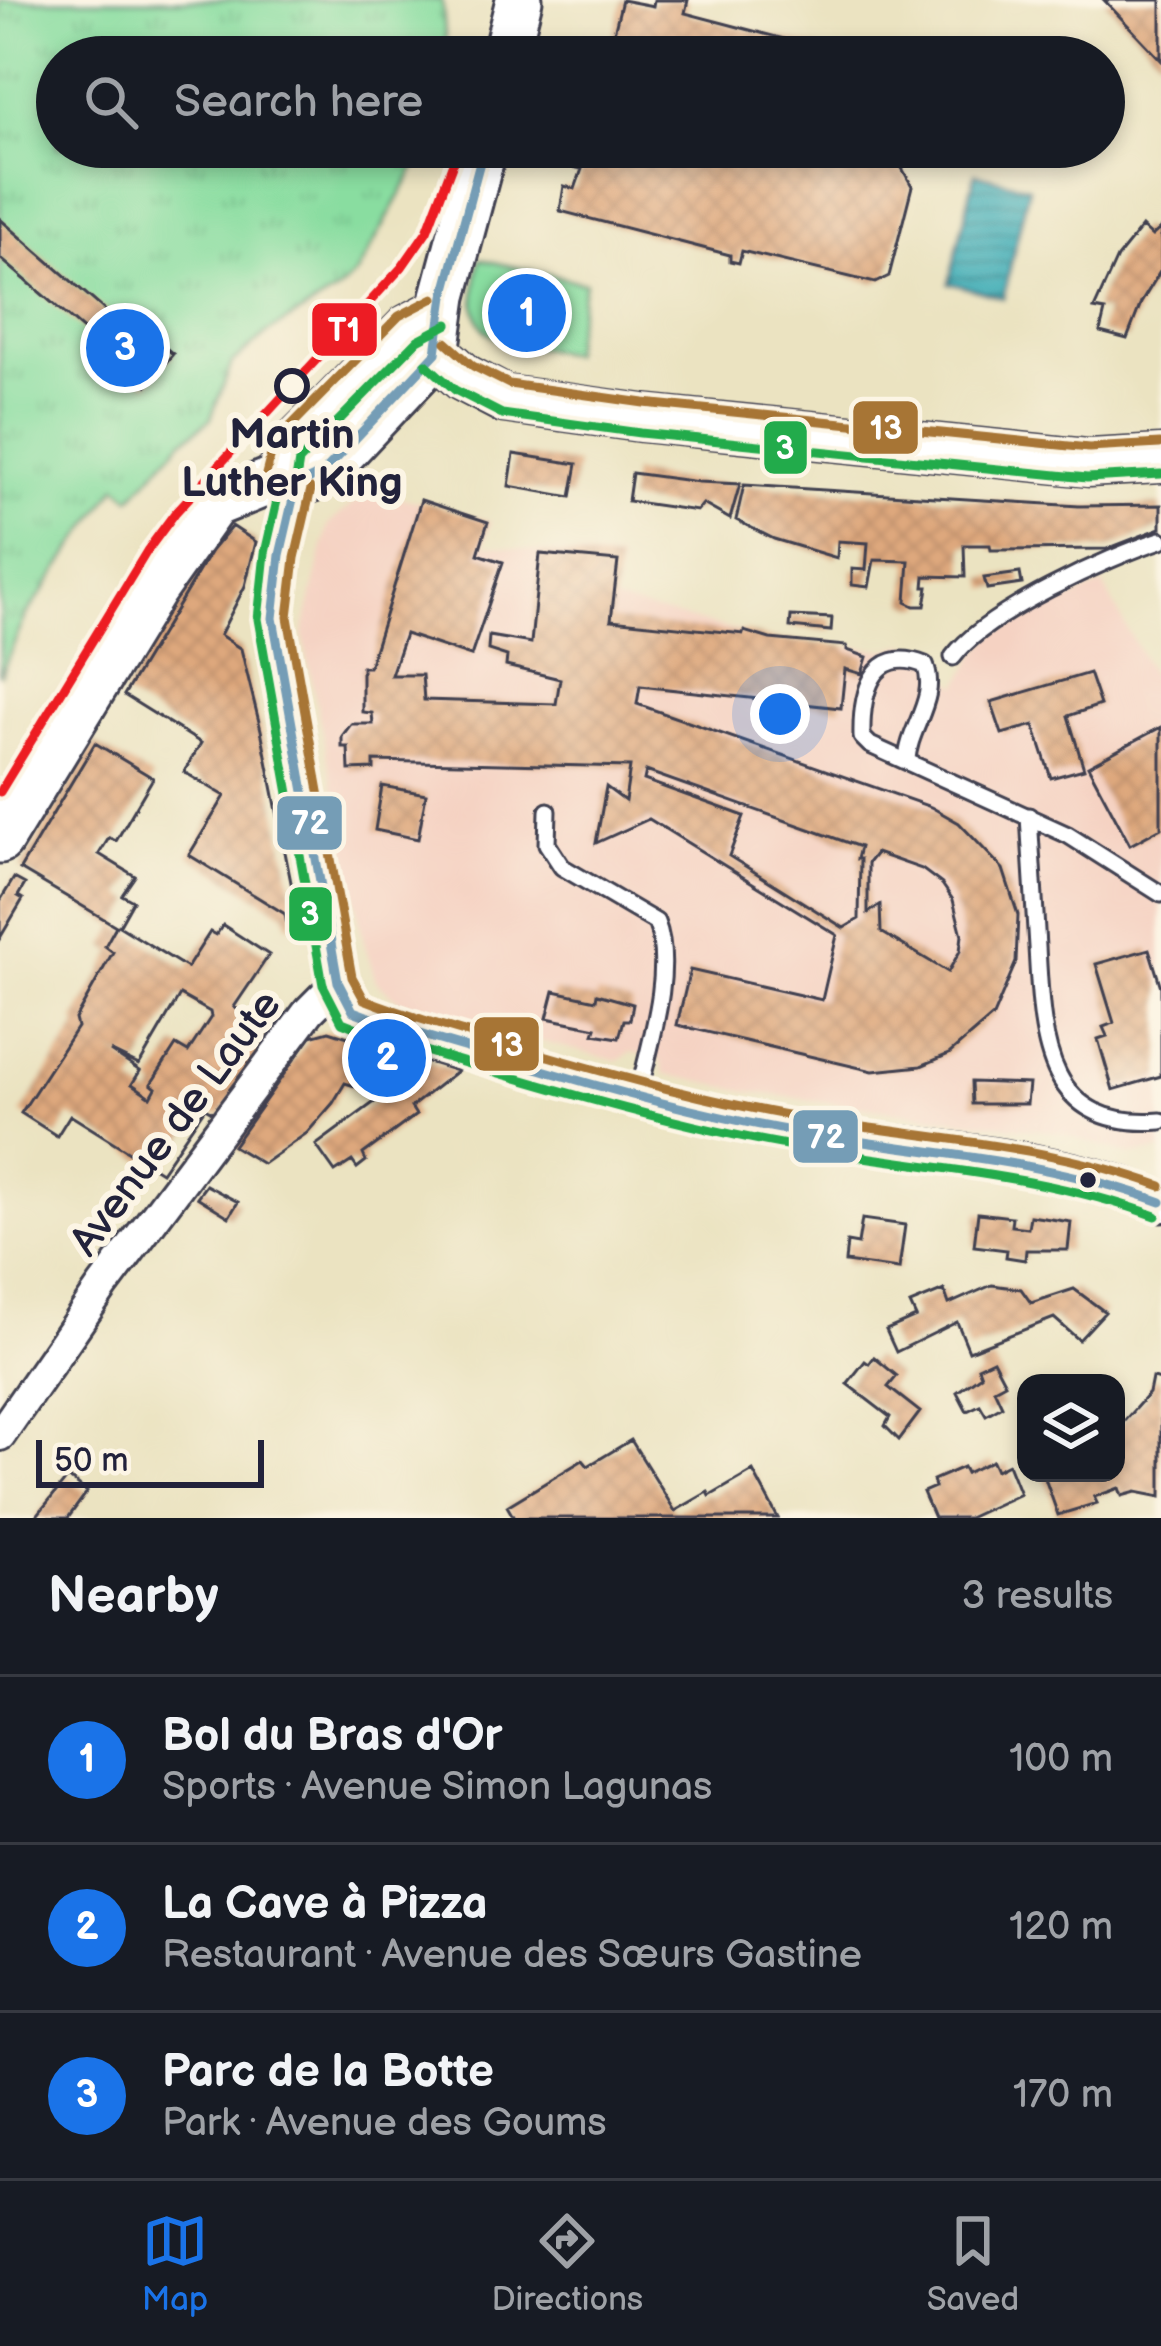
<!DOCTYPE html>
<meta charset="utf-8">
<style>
body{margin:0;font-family:"Balsamiq Sans",sans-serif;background:#20242c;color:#f1f3f6}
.controls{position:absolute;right:36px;bottom:36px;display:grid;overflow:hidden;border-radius:24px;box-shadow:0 6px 18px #0003}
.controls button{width:108px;height:108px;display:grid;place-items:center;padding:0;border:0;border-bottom:3px solid #363941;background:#171b24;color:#f1f3f6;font:60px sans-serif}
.scale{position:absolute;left:36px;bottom:30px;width:228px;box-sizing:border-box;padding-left:12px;border:6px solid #22223b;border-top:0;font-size:33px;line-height:42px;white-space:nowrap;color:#22223b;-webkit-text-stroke:9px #fcf5e5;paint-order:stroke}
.you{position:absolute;left:780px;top:714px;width:42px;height:42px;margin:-30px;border:9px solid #fff;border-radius:50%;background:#1a73e8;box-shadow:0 0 0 18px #1a73e833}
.badge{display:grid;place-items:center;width:78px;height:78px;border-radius:50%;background:#1a73e8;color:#fff;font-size:39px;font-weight:700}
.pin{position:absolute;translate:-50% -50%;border:6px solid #fff;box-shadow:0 3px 12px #0006}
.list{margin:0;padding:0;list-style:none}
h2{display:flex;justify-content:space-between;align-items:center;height:156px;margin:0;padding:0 48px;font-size:51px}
h2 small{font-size:39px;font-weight:400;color:#9ea1a6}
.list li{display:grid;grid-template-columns:78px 1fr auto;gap:36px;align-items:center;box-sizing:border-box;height:168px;padding:0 48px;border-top:3px solid #363941}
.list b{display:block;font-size:45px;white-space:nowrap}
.list p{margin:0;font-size:39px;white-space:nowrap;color:#9ea1a6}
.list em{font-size:39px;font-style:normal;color:#9ea1a6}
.icon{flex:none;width:66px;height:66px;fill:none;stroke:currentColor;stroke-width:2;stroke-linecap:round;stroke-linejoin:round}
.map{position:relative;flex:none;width:1161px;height:1518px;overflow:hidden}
.search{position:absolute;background:#171b24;box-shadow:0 6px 18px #0003;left:36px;right:36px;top:36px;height:132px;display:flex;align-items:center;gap:30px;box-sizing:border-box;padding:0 42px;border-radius:66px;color:#9ea1a6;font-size:45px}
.sheet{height:660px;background:#171b24}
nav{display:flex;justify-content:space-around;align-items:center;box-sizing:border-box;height:168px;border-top:3px solid #363941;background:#171b24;font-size:33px;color:#9ea1a6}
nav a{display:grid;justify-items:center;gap:6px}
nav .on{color:#1a73e8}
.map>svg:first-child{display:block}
</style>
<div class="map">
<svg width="1161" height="1518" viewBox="0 0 1161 1518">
<defs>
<pattern id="park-tufts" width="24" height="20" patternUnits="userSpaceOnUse" patternTransform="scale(3)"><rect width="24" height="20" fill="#89dda0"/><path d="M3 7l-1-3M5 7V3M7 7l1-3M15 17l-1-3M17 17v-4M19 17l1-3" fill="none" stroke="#76bd8b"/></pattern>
<pattern id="water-rules" width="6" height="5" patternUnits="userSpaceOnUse" patternTransform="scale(3)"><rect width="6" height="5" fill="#3aabb5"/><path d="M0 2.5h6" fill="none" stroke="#308b94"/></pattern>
<pattern id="building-cross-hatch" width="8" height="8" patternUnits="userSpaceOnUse" patternTransform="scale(3)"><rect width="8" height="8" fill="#dea87d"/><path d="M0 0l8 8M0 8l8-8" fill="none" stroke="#be906d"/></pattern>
</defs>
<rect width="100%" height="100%" fill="#fcf5e5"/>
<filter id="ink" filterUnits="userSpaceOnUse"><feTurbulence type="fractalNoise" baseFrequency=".00833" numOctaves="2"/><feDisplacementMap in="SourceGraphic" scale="24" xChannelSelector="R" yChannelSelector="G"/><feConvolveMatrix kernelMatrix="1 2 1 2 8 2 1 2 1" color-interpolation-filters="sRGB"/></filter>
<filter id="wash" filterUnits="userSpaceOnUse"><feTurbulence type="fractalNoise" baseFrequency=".004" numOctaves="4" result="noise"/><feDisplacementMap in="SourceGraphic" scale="48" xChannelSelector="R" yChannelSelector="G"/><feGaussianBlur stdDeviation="2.7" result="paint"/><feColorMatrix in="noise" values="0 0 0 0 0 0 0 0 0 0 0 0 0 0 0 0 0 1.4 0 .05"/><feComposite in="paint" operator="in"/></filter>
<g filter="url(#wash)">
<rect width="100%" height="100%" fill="#ebe3c1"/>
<path fill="#f5d2c2" d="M383 493 491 521 484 545 619 560 614 601 770 639 888 650 904 644 943 657 944 676 959 685 976 654 996 633 1103 584 1161 692V1151L1130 1155 1059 1133 752 1092 665 1074 659 1058 631 1052 618 1061 536 1040 399 1001 376 981 364 942 303 635 328 525 354 503Z"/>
<path fill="#89dda0" stroke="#56806e" stroke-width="3" d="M480 259 585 283 570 354C498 339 461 349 480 259Z"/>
<path fill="url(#park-tufts)" stroke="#56806e" stroke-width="3" d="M0 0H442L447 57H57V147H427L357 273 338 291 267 333 232 363 210 420 183 440 131 498 117 486 26 616 0 676Z"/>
<path fill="url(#water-rules)" stroke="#2e6678" stroke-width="3" d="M975 173 1029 187 1003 298 949 283Z"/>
<g id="blocks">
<path fill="url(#building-cross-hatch)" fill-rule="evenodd" d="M622 0 653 6 654 0H688L685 13 853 57H608Z
M1104 0H1161V60Z
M577 147H895L893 152 912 186 889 276 875 283 742 251 739 263 730 261V255L560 211 564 186 575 189 582 169 572 167Z
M0 219 115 319 95 340 0 258Z
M1142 227 1152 236 1161 228V270L1141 303 1127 339 1100 332 1105 311 1094 309 1117 258Z
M142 328 173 354 147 385 116 358Z
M514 454 577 464 571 497 509 486Z
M632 473 699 482 740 484 730 519 703 504 697 511 628 501Z
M744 485 1079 506 1161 505V528L1107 549 991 550 990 545H964L965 577 925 576 924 587H928L925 606H914L906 602 909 561 874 560 869 587 852 585V569L866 570 868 543 838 541 837 558 774 539 736 520Z
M421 500 488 522 478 554 503 562 471 656 405 634 391 675H422L424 700 556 704 560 679 506 666 507 656 488 650 489 636 531 643 540 554 618 561 611 620 743 634 744 631 770 639 847 646V650L867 657 862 674 845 669 841 708 640 686 637 704 931 807 959 823 1003 869 1018 915 1016 962 993 1016 949 1054 921 1066 873 1071 677 1025 690 970 822 1000 837 935 649 819 596 843 606 787 625 801 630 767 374 761V769L349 770 348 747H342V736L351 724H373L372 713 362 712V667H369ZM646 771 860 847 857 859H860L859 919 844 928 729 856 744 816 644 780ZM876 853 922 869 942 884 953 900 962 935 960 951 948 972 881 932 880 905 868 913V863Z
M232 526 256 542 245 586 220 635 241 649 261 730 299 923 287 925 285 914 189 855 225 796 184 772 201 743 124 695 211 551Z
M1020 573 1022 584 987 589 984 578Z
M791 616 832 618 831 631 790 627Z
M1089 673 1100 705 1068 716 1084 769 1051 778 1034 725 1002 734 991 702Z
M1161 727V828L1130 845 1088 766Z
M95 743 153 778 116 841 109 838 99 854 135 876 122 895 133 901 119 926 187 968 210 932 216 935 223 925 269 955 234 1007 243 1013 237 1023 269 1044 219 1116 205 1108 161 1172 70 1115 57 1136 21 1113 77 1027 75 1019 113 952 105 946 116 926 20 869ZM180 995 210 1012 211 1017 188 1052 176 1045 151 1084 156 1088 151 1097 132 1084 140 1071 110 1051 139 1065Z
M382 786 426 794 418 839 375 830Z
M14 878 25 884 18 896 23 899 0 938V901Z
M1149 949 1161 987V1076L1113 1090 1098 1039 1107 1036 1103 1027 1114 1023 1096 964Z
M554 991 596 1000 597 994 633 1004 630 1020H624L619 1038 594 1034 596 1028 547 1018Z
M329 1031 457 1071 411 1107 416 1115 363 1154 366 1161 357 1168 352 1161 335 1172 316 1145 384 1095 345 1083 333 1103 307 1133 263 1164 233 1146 311 1036Z
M971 1082 1029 1084 1027 1104H972Z
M206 1185 238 1202 229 1217 197 1197Z
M978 1213 1012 1217 1011 1226 1028 1228 1030 1216 1071 1222 1068 1250H1026L1025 1260 1006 1257 1007 1250 974 1246Z
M862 1219 905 1225 899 1269 845 1262 847 1242 858 1244Z
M992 1285 1021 1289 1031 1303 1074 1289 1105 1312 1079 1340 1054 1318 969 1351 957 1322 896 1352 886 1330 916 1317 910 1304 944 1290 949 1304Z
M874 1357 897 1376 888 1387 920 1412 899 1440 885 1426 890 1417 847 1384 865 1361 869 1364Z
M993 1360 1005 1383 994 1389 1002 1406 986 1415 980 1405 967 1411 957 1392 981 1375 978 1367Z
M1152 1378 1161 1380V1497L1136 1492 1122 1496 1119 1488 1094 1497 1097 1503 1058 1515 1043 1473H1116V1430L1149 1393Z
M631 1440 675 1511 708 1492 710 1496 753 1471 778 1518H514L507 1506 583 1460 588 1466Z
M992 1461 996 1470 1008 1464 1020 1494 968 1518H934L923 1492 935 1487 933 1480 963 1467 966 1473Z
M68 1477 87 1492 68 1518H35Z"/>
</g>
</g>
<g filter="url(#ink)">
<use href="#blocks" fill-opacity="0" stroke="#403f4f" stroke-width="3"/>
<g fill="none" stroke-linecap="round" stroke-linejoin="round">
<g stroke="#403f4f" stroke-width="21">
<path id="service" d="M953 657C985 613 1108 557 1161 540
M907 761C908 728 939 698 925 665 871 644 861 695 862 737L870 745 1068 835 1161 894
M548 811 547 844 562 867 656 922C675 969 649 1047 638 1095
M1029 816C1032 860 1034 904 1037 947 1042 1037 1043 1130 1161 1121"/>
</g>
<g stroke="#403f4f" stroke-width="36">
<path id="minor" d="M0 1435 103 1286 309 1011 338 982"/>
</g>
<g stroke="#403f4f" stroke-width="45">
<path id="tertiary" d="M296 486 280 555 273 618 338 982 353 1011 386 1024C515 1062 642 1102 775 1128 900 1152 1044 1152 1161 1202"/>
</g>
<g stroke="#403f4f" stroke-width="51">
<path id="secondary" d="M505 57 519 0
M436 353 464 378 504 399 642 418 1089 463 1161 459
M281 477 296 486 324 472 436 353 444 296 484 147
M281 477 285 454 310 429 409 328 441 311
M0 840 153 590 214 504 281 477"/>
</g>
<use href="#service" stroke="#fff" stroke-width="15"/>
<use href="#minor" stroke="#fff" stroke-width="30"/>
<use href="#tertiary" stroke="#fff" stroke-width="39"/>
<use href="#secondary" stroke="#fff" stroke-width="45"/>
<g stroke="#fcf5e5" stroke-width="18">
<path id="bus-1" d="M296 486 280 555 273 618 338 982 353 1011C407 1032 463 1047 519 1063 612 1091 707 1117 803 1133 924 1153 1045 1159 1161 1202
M296 486 324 472 436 353 444 296 484 147"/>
</g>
<g stroke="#fcf5e5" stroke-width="18">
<path id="bus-2" d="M426 364 455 390 502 414 640 433 1087 478 1161 474
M296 480 299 461 418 340 448 324
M281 483 265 553 258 619 323 985 342 1022 382 1038C510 1076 639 1117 770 1142 900 1167 1031 1170 1156 1216"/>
</g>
<g stroke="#fcf5e5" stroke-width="18">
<path id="bus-3" d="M446 342 473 366 509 384 644 403 1089 448 1160 444
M266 474 274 443 399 316 434 298
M311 489 295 558 288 617 352 977 364 999C415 1019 468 1033 520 1048 619 1077 720 1105 822 1121 937 1139 1051 1146 1161 1186"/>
</g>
<use href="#bus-1" stroke="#759db6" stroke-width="9"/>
<use href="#bus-2" stroke="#22ab4b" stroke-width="9"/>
<use href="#bus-3" stroke="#a77535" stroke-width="9"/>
<g stroke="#fcf5e5" stroke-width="18">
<path id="tram-1" d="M0 792 147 551 175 513 402 267 427 231 459 147"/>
</g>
<use href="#tram-1" stroke="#ed1c24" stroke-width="9"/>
</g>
</g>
<circle fill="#fcf5e5" stroke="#22223b" stroke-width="6" cx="292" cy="386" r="15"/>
<circle fill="#22223b" stroke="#fcf5e5" stroke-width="4.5" cx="1088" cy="1180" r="10"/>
<g text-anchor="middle" stroke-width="12" stroke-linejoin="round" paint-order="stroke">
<g font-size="42" font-weight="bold" fill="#22223b" stroke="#fcf5e5">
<text x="292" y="448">Martin<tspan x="292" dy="48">Luther King</tspan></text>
</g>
<g font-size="42" fill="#22223b" stroke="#fcf5e5">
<text transform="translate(174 1122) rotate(-53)" y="15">Avenue de Laute</text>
</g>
</g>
<g stroke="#fcf5e5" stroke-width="4.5">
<rect x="310" y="301" width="69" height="57" rx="12" fill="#ed1c24"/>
<rect x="851" y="399" width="69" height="57" rx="12" fill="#a77535"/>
<rect x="762" y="419" width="47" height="57" rx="12" fill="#22ab4b"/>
<rect x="275" y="794" width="69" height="58" rx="12" fill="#759db6"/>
<rect x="287" y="885" width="47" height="58" rx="12" fill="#22ab4b"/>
<rect x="472" y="1015" width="69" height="58" rx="12" fill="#a77535"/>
<rect x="791" y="1108" width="69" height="57" rx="12" fill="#759db6"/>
</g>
<g font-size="33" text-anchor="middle" font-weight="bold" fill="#fff">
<text x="344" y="341">T1</text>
<text x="886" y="439">13</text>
<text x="785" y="459">3</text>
<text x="310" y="834">72</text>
<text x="310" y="925">3</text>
<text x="507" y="1056">13</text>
<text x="826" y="1148">72</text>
</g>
</svg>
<div class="controls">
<button><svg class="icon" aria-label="layers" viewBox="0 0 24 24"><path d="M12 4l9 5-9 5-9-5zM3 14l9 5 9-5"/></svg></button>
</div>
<div class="scale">50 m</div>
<div class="you"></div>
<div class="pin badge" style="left:527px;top:313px">1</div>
<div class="pin badge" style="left:387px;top:1058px">2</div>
<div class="pin badge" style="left:125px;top:348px">3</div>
<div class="search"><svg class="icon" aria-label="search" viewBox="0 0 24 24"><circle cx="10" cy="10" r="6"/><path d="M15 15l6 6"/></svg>Search here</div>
</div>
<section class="sheet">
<h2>Nearby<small>3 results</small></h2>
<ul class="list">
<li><span class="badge">1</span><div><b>Bol du Bras d'Or</b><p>Sports · Avenue Simon Lagunas</p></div><em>100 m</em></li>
<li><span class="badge">2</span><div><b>La Cave à Pizza</b><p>Restaurant · Avenue des Sœurs Gastine</p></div><em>120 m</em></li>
<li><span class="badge">3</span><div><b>Parc de la Botte</b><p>Park · Avenue des Goums</p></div><em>170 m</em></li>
</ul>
</section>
<nav>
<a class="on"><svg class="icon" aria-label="map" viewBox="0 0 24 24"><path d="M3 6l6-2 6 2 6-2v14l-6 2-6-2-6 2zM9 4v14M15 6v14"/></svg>Map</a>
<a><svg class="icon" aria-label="directions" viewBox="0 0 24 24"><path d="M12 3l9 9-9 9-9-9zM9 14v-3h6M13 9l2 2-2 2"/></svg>Directions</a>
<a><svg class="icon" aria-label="saved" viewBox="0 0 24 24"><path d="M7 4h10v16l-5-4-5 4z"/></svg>Saved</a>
</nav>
